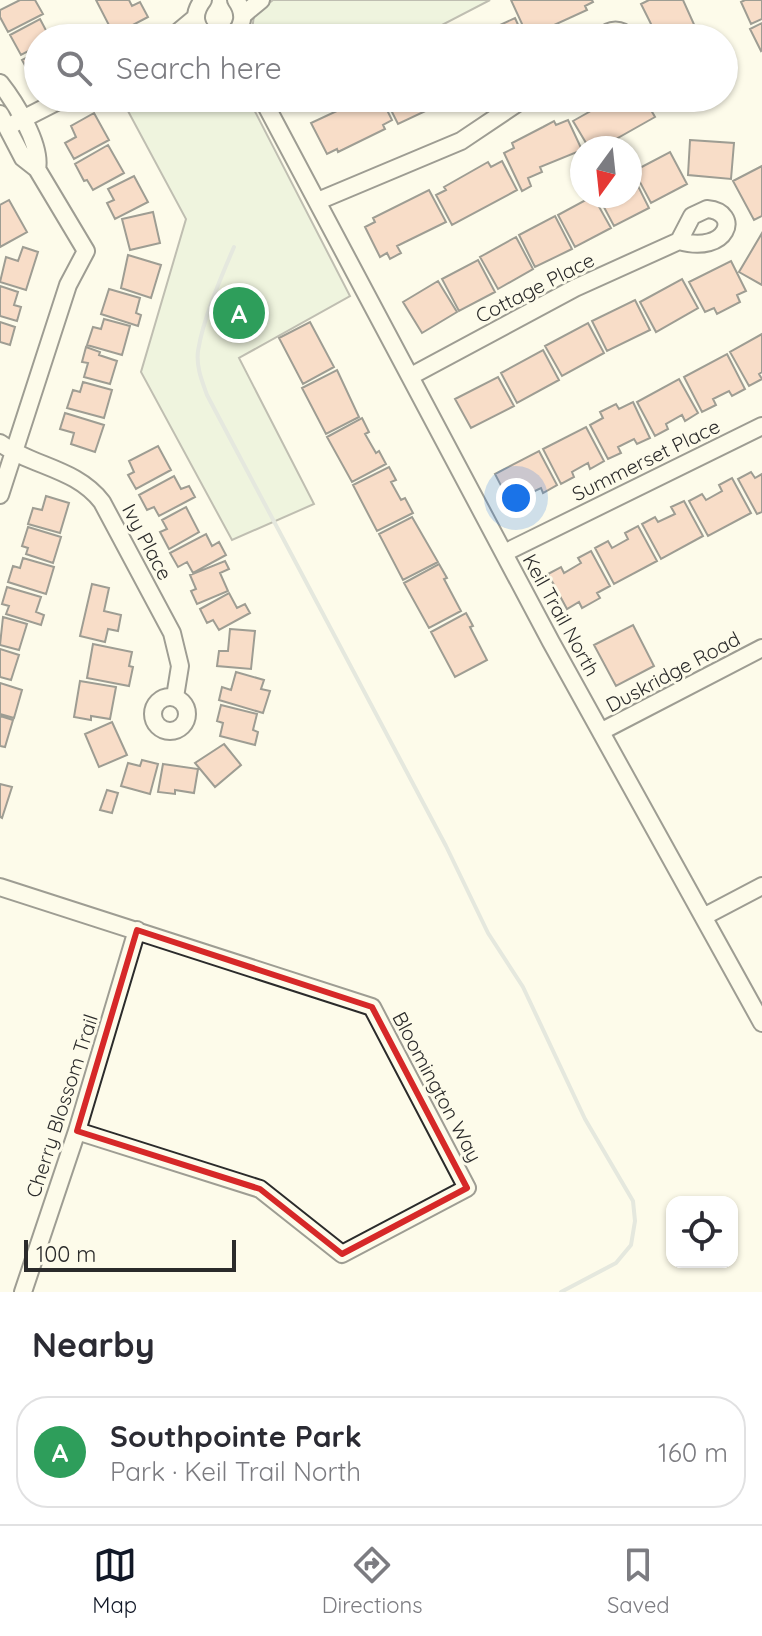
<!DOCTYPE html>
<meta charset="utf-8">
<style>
body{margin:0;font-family:Quicksand,sans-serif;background:#f2f2f3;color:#2b2b33}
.controls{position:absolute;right:24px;bottom:24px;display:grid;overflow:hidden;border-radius:16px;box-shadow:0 2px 6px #0004}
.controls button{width:72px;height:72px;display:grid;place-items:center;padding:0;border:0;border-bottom:2px solid #e1e1e2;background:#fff;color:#2b2b33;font:40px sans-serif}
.compass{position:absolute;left:570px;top:136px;width:72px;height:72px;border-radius:50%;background:#fff;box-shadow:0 2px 6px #0004;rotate:195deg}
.scale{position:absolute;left:24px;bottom:20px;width:212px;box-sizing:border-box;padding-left:8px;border:4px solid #2b2b2b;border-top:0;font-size:22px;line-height:28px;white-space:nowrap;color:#2b2b2b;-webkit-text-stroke:6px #fdfbea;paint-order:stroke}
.you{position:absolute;left:516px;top:498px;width:28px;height:28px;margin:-20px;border:6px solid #fff;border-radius:50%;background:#1a73e8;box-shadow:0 0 0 12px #1a73e833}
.badge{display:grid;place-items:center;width:52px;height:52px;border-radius:50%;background:#111827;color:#fff;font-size:26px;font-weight:700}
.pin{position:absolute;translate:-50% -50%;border:4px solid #fff;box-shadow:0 2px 8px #0006}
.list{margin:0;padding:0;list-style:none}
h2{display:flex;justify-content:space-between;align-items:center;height:104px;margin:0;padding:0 32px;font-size:34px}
h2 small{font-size:26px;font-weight:400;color:#7c7c81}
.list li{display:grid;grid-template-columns:52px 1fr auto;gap:24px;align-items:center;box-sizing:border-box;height:112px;margin:0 16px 16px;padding:0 16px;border:2px solid #e1e1e2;border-radius:32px}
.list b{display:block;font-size:30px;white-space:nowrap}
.list p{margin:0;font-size:26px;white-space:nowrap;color:#7c7c81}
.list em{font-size:26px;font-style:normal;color:#7c7c81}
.icon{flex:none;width:44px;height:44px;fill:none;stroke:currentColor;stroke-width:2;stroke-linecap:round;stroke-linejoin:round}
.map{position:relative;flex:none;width:762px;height:1292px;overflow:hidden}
.search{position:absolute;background:#fff;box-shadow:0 2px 6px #0004;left:24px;right:24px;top:24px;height:88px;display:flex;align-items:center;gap:20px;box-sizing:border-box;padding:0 28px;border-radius:44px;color:#7c7c81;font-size:30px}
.sheet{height:232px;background:#fff}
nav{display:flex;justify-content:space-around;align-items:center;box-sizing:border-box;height:112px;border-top:2px solid #e1e1e2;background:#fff;font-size:22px;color:#7c7c81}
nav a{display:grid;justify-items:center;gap:4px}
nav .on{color:#111827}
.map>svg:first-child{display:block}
</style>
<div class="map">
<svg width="762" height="1292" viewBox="0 0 762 1292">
<rect width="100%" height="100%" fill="#fdfbea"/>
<path fill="#deebd1" stroke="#74746e" stroke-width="2" d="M273 0H490L417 38H251L254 15Z
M121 98H248L350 296 239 358 314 504 232 540 141 372 186 219Z"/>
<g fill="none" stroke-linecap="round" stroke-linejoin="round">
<path stroke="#c7d0d0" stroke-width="4" d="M234 247C221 277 203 319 198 351 196 367 202 381 207 395L446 846 488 933 523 987 585 1119 633 1201 635 1221 631 1245 616 1263 561 1292"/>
</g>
<path fill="#f2b8a0" stroke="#2b2b2b" stroke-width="2" d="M20 0H35L43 14 8 32 0 17V10Z
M96 0H129L132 6 140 2 148 17 114 35Z
M511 0H592L593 2 585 6 587 10 528 37Z
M649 0H683L697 31 683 38H658L641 4Z
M745 0H762V19L751 24 741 2Z
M515 18 524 38H472Z
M40 19 50 38H38V46L21 55 10 35Z
M762 23V50L761 51 750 29Z
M38 52V80L34 82 22 60Z
M358 98H381L392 120 383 125 385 129 338 152 337 149 327 154 311 123 339 110 337 106 345 102 348 109 355 106 353 101Z
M385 98H453L398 124Z
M614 98H644L655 117 600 148H589L573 121Z
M650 98H679L673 110Z
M94 113 109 140 74 159 65 143 76 137 71 126Z
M568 120 582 150 540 167 542 172 528 178 531 186 522 191 504 153 514 148 512 143 543 127 554 121 556 125Z
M690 140 734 143 731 179 688 175Z
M108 145 124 173 93 190 87 180 84 181 75 164Z
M670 152 687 184 651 203 634 171Z
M502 161 517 190 452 225 436 195 446 190 444 187 488 162 491 167Z
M762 166V216L754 220 733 181Z
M134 176 148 202 115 219 107 203 114 200 108 189Z
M633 176 649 208 614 226 598 196H630V177Z
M429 190 446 222 397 246 401 253 390 259 387 253 380 257 365 227 375 222 373 218Z
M593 196 611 228 575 247 558 215Z
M9 200 27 232 0 247V205Z
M153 212 160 243 130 250 122 219Z
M555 216 572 249 535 267 519 235Z
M762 233V285L739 272Z
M516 237 533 269 498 289 480 257Z
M23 247 38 252 26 290 0 282 6 257 18 261Z
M128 255 161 265 151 298 121 288Z
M478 260 495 292 459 311 442 279Z
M731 261 746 291 737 295 740 302 717 314 714 308 705 312 689 282Z
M682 279 698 308 656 332 640 302Z
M438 281 457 312 422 333 403 302Z
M0 286 18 292 14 305 21 307 17 321 0 316Z
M109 289 140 298 136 313 141 315 138 326 101 314Z
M635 300 650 330 607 351 592 321Z
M104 319 130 326 122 355 87 345 93 327 101 329Z
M0 322 15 327 10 345 0 342Z
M310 322 334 367 303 384 279 338Z
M588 323 604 353 562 376 545 346Z
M762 334V372L759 374 762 379 749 386 730 352Z
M86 347 100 352 99 355 117 361 110 384 84 377 88 363 82 362Z
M543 350 559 380 517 403 501 373Z
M727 354 745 389 732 396 729 391 713 399 716 405 702 412 684 377Z
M337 370 359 417 326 434 302 388Z
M498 377 514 406 471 428 455 399Z
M679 379 698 413 685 421 682 415 666 424 668 429 655 436 637 402Z
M83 382 112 390 104 418 67 408 73 390 80 392Z
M633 402 650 438 637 444 634 439 618 447 621 453 608 459 590 425 603 418 600 412 616 404 619 409Z
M65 413 104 425 95 452 71 444 74 433 60 429Z
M362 418 369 432 365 434 376 453 379 451 386 464 352 482 327 437Z
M586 427 604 461 590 469 588 463 572 472 574 477 561 484 543 449Z
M158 446 171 470 136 489 128 475 134 472 129 461Z
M539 451 557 485 543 493 541 488 524 496 527 501 513 509 495 474Z
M389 467 396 480 391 482 401 500 405 498 413 513 377 531 353 485Z
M751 472 755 478 762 474V512L757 514 738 479Z
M174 476 181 489 189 486 195 497 159 516 154 507 147 510 139 495Z
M732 478 751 513 708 536 689 501 702 494 706 500 722 491 719 485Z
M46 496 69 503 60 533 28 524 33 508 42 510Z
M684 501 703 536 661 559 642 524 655 517 658 522 675 514 671 507Z
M186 507 199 532 169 549 160 532 167 529 162 520Z
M412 517 438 562 403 580 379 534Z
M638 526 657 561 614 584 595 548 608 541 612 548 628 539 625 533Z
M28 527 61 537 53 563 26 554 28 548 22 546Z
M206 534 212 546 219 542 226 555 193 573 187 562 178 567 170 553Z
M591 551 610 586 597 593 600 598 582 608 579 602 567 609 548 574 561 567 564 573 581 563 578 558Z
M23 558 54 567 46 594 8 582 13 566 20 568Z
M225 561 229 569 220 573 228 591 197 604 191 591 196 589 190 575Z
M439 564 447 578 444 579 461 611 429 628 404 583Z
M92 584 109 588 104 611 121 615 118 631 108 629 105 642 80 636Z
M7 587 41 597 36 612 44 615 41 625 6 614 9 606 2 604Z
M229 593 237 608 245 604 250 613 219 630 213 620 207 623 200 609Z
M466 613 473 626 470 627 487 660 455 677 431 632Z
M3 617 27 624 19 650 0 645Z
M633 625 654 666 616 686 594 645Z
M230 629 255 631 251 669 217 666 219 651H228Z
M93 644 132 652 129 666 133 667 129 686 87 678Z
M0 649 19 655 11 680 0 677Z
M236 672 264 680 261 689 270 691 263 713 219 700 222 687 231 690Z
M80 681 116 687 110 719 91 716V720L74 717Z
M0 683 22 690 14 718 0 714Z
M221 705 257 714 253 730 258 732 255 745 220 736 223 723 217 721Z
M0 716 13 720 5 747 0 746Z
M112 722 127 755 99 767 85 734Z
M224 744 241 765 215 787 195 763Z
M142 760 158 764 150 794 121 786 128 763 140 766Z
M163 764 198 769 194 793 175 790V794L158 792Z
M0 784 12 787 2 818 0 817Z
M107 790 118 793 112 813 100 810Z"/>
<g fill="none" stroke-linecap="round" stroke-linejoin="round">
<g stroke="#2b2b2b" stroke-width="20">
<path id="minor" d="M203 0C192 14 194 28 209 38
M243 15 261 0
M171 38 195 18
M229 38C244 28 246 14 236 0
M601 38C610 28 621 28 630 38
M0 83C15 102 42 145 37 169L86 251 68 285 0 495
M262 98 551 642 762 1023
M0 114 23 158 37 169
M15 123 64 98
M318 201 461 141 525 98
M707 209C742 212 728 255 679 241L692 216Z
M411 376 575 288 679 241
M0 443C33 467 76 468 102 502L172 633 180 666 175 697
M504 553 762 426
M153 714a17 17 0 1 1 34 0a17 17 0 1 1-34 0Z
M602 731 762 648
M0 887 372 1007 467 1188 342 1254 260 1189 77 1131
M705 916 762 886
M23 1292 77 1131 137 930"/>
</g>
<use href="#minor" stroke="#fdfbea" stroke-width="16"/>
</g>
<path d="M0 0H762V1292H0ZM137 930 372 1007 467 1188 342 1254 260 1189 77 1131Z" fill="#fdfbea" fill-opacity=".55" fill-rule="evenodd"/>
<path fill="none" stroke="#d62828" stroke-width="6" stroke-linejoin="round" d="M137 930 372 1007 467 1188 342 1254 260 1189 77 1131Z"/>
<g text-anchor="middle" stroke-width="6" stroke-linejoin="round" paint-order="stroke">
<g font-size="20" fill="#2b2b2b" stroke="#fdfbea">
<text transform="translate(535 288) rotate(-27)" y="7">Cottage Place</text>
<text transform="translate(646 460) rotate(-26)" y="7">Summerset Place</text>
<text transform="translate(147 542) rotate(62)" y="7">Ivy Place</text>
<text transform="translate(561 615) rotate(61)" y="7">Keil Trail North</text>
<text transform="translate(673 672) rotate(-28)" y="7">Duskridge Road</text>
<text transform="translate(437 1087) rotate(62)" y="7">Bloomington Way</text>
<text transform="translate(62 1106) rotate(-72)" y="7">Cherry Blossom Trail</text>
</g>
</g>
</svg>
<div class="controls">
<button><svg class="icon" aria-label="locate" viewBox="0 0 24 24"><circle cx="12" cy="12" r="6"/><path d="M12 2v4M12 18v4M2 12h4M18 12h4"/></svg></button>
</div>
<svg class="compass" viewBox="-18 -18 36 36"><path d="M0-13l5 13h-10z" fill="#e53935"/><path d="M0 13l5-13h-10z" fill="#7c7c81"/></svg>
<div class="scale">100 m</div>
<div class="you"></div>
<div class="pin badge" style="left:239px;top:313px;background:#2e9e5b">A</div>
<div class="search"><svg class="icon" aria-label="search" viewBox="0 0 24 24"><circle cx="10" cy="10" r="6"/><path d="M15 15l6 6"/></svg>Search here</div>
</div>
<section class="sheet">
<h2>Nearby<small></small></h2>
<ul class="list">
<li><span class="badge" style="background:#2e9e5b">A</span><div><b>Southpointe Park</b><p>Park · Keil Trail North</p></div><em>160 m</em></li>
</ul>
</section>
<nav>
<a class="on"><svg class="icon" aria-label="map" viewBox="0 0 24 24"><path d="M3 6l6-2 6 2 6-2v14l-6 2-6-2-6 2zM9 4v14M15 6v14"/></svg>Map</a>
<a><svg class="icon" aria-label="directions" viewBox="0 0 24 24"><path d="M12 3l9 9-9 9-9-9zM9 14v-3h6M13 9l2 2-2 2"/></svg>Directions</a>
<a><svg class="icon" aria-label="saved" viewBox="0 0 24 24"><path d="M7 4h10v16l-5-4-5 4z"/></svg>Saved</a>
</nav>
